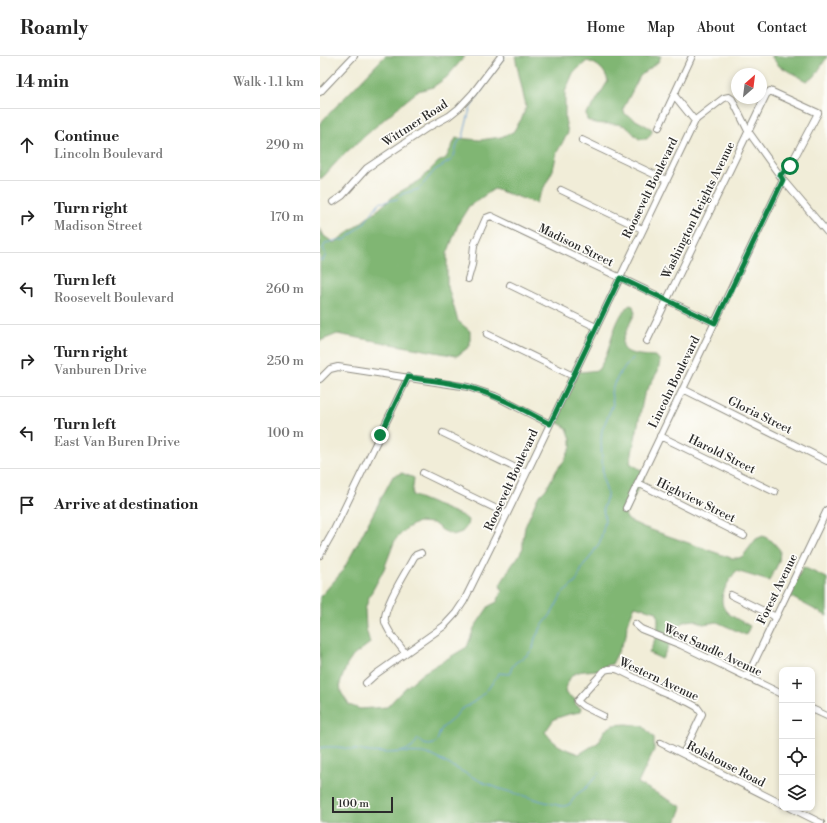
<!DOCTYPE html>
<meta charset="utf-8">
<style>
body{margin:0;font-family:"Libre Bodoni",serif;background:#f6f6f6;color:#222}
.controls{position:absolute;right:12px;bottom:12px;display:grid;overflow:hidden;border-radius:8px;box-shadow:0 2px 6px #0003}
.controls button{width:36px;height:36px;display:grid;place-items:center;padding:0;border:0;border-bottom:1px solid #e0e0e0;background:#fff;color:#222;font:20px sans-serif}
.compass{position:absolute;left:411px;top:12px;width:36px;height:36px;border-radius:50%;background:#fff;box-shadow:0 2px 6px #0003;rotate:28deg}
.scale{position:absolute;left:12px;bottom:10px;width:61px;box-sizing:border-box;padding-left:4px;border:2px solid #2b2b2b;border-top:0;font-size:11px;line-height:14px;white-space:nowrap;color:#2b2b2b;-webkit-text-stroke:3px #fdfcf7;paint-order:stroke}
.stop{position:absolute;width:12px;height:12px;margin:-9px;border:3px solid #0b8043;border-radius:50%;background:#fff}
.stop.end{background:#0b8043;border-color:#fff;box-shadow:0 1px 4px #0008}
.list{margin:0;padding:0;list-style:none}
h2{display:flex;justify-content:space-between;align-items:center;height:52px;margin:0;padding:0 16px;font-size:17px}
h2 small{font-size:13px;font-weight:400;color:#767676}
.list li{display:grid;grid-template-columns:26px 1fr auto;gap:12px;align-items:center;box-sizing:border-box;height:72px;padding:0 16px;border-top:1px solid #e0e0e0}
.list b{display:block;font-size:15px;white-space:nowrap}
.list p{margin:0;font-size:13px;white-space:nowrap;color:#767676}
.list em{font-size:13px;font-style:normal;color:#767676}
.icon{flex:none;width:22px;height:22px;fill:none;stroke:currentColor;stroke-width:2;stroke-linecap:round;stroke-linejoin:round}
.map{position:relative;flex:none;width:507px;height:767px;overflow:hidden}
header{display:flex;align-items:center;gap:24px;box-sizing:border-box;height:56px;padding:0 20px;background:#fff;border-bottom:1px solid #e0e0e0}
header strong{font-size:19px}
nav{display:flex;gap:22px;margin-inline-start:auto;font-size:14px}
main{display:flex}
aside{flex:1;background:#fff}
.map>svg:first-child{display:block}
</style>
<header>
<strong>Roamly</strong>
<nav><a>Home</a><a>Map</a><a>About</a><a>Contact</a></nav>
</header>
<main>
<aside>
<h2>14 min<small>Walk · 1.1 km</small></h2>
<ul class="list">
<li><svg class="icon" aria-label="ahead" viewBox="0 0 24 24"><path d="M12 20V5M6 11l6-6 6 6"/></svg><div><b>Continue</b><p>Lincoln Boulevard</p></div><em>290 m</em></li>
<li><svg class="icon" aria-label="right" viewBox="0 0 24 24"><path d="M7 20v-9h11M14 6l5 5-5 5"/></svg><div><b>Turn right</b><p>Madison Street</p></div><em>170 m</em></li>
<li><svg class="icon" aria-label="left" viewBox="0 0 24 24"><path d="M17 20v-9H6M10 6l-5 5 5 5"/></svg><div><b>Turn left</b><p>Roosevelt Boulevard</p></div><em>260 m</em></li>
<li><svg class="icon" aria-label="right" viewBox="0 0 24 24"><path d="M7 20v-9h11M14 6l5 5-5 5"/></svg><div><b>Turn right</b><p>Vanburen Drive</p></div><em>250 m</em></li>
<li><svg class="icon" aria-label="left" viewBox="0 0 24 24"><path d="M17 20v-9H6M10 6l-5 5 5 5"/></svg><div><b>Turn left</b><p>East Van Buren Drive</p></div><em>100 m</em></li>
<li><svg class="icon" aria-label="arrive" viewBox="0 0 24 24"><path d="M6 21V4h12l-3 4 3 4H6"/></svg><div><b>Arrive at destination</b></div></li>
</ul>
</aside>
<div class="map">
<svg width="507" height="767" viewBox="0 0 507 767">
<rect width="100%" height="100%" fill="#fdfcf7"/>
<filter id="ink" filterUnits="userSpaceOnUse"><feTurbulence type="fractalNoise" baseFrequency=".025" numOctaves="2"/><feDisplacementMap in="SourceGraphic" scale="8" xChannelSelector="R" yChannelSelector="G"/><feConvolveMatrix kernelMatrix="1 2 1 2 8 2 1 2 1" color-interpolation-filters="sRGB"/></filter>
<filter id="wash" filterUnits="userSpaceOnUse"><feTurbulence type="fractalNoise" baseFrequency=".012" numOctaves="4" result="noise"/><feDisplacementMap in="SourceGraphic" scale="16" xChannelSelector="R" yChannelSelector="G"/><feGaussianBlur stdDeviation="0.9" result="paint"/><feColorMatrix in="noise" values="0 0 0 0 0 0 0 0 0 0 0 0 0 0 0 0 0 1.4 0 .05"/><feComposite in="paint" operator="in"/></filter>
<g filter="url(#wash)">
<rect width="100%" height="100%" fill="#f1edd8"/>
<path fill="#80b673" stroke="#56704f" d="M65 0H145L127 21 113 31 98 35 77 52 22 100 3 121 0 123V67Z
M195 0H341L338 6 320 20 303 53 305 58 332 73V76L327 83H319C315 80 310 73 305 70 293 65 278 71 267 64L266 57 271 53 288 25C285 14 278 8 267 5L253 17 245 36V63L248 77 237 96 233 114 216 147 174 133 149 150 139 166 127 198V228L138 265 150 275V290L137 300 17 278 0 285V172L4 180 14 187 59 153 76 138 99 125 118 106 126 102 136 82 160 84 181 81 193 76 202 62 206 51Z
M451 0H507V1L495 20 487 25 459 10Z
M310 249 313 250 315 257C300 288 291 299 336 300L340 305 338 315 324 339 310 407 326 417 305 459 308 464 323 471 411 502H419L423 500 436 483 443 480 452 485 460 494 459 506 449 525 416 515C408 526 394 545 408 557 414 562 423 566 430 570L426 579 397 566 383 568 375 564 365 565 357 573 342 603 329 597C336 583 340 571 337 556L315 550 307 568 306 580 292 608C286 609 282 613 277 614 257 616 250 613 245 637L256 644 255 647 257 650 261 652 260 656 249 658 234 663 225 676C236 690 242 692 259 698L279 686 284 675 293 669 307 668 323 670 334 682V694L318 727 362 751 356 767H0V541L22 516 34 494 73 420 82 417 94 422 92 439 143 460 148 464 147 470 142 476 133 479 122 474 113 467 98 466 87 472 75 484 64 513 49 541 45 554 46 573 50 587 33 600 27 609 20 627 21 636 29 649 40 653 67 651 84 633 103 617 147 591 154 572 169 550 177 546 182 535 180 529 192 509 198 501 203 492V484L205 471 218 441 226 433 238 412 244 405 251 391V383L247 372 235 365 259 315 262 316 278 314C281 309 285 303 287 297 292 283 297 257 310 249Z
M483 511 507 522V560L469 540Z"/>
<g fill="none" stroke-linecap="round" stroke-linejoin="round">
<path stroke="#6a9ed6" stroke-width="1" d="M0 204H3C7 199 5 196 3 192L6 187 17 184H25L45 166 59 147 77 143 82 138 99 133 115 114 133 103 138 86 143 81 149 57 151 51 173 17 185 0
M0 692 4 691H18L49 696 68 697 81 696 92 692 98 683 104 688 109 689 114 688 117 685 120 676 122 672 135 661 139 655 155 645 168 633 179 617 187 618 190 617 192 611 195 607 207 599 213 593 215 582 222 570 232 557 242 538 256 526 264 508 269 503 280 486 285 465 283 452 287 441V436L283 423 281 384 282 374 293 348 291 336 293 330 300 317 313 302
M81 696 103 697 113 700 162 726 180 733 225 746 241 750H245L250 748 257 738 266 732 279 717"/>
</g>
</g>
<g filter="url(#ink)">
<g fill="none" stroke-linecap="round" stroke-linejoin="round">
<g stroke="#8e8c82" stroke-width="8">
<path id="minor" d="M0 36 34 0
M354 39 375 65
M339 71 372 0
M262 84 346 124
M241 134 322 173
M13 146 22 140 47 112 107 72 129 60 139 52 153 37 181 0
M148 223 152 209 154 189 166 162 171 160 395 267
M190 229 276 271
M167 278 253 320
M327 285 446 39 450 35 498 57 470 110 460 119
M0 323 10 313 18 311 148 331 175 340 230 368
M363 333 507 405
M123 377 206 417
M340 380 455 436
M103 417 187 458
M318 427 424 480
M306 452 463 124
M0 499 13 476 88 321
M411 539 456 561
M315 568 321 573 361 589 462 638
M85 597C79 588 68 577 65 566 62 552 87 514 94 501L96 499 101 497
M427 621 507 454
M46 627 56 618 124 570 136 557 144 545 187 458 375 65 378 62 404 42 409 41 412 43 428 75 463 124 507 176
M492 653 507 660
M283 660 263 650 257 645 285 614C291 612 294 612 299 614L341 635 368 646 377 651 382 658 363 698
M341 687 462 748
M471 752 501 767"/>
</g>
<use href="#minor" stroke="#fff" stroke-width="6"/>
</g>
</g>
<g fill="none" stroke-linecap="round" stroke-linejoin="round" filter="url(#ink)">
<path stroke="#0b8043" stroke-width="5" d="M60 379 88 321C110 325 133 326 154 333 181 341 205 355 230 368L300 222 395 267 463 124 460 119 470 110"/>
</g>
<g text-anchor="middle" stroke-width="3.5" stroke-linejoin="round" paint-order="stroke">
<g font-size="12" fill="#2b2b2b" stroke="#fdfcf7">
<text transform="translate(95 67) rotate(-33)" y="4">Wittmer Road</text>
<text transform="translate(330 132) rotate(-64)" y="4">Roosevelt Boulevard</text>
<text transform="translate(378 154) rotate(-64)" y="4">Washington Heights Avenue</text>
<text transform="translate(256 189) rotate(26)" y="4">Madison Street</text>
<text transform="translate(354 326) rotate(-64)" y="4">Lincoln Boulevard</text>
<text transform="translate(440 359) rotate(26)" y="4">Gloria Street</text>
<text transform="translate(402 398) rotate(26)" y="4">Harold Street</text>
<text transform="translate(191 424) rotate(-65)" y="4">Roosevelt Boulevard</text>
<text transform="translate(376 444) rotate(26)" y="4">Highview Street</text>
<text transform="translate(457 533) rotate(-64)" y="4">Forest Avenue</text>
<text transform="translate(393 594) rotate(25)" y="4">West Sandle Avenue</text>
<text transform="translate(339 623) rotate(25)" y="4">Western Avenue</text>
<text transform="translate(406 708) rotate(27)" y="4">Rolshouse Road</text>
</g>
</g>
</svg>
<div class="controls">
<button>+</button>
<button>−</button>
<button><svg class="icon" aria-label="locate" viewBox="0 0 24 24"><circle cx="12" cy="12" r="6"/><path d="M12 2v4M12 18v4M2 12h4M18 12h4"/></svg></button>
<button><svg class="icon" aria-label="layers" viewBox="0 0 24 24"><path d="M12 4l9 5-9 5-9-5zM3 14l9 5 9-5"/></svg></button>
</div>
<svg class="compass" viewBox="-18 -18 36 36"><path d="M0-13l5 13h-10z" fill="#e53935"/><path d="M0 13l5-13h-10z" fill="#767676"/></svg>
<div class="scale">100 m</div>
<div class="stop" style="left:470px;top:110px"></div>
<div class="stop end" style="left:60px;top:379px"></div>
</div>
</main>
